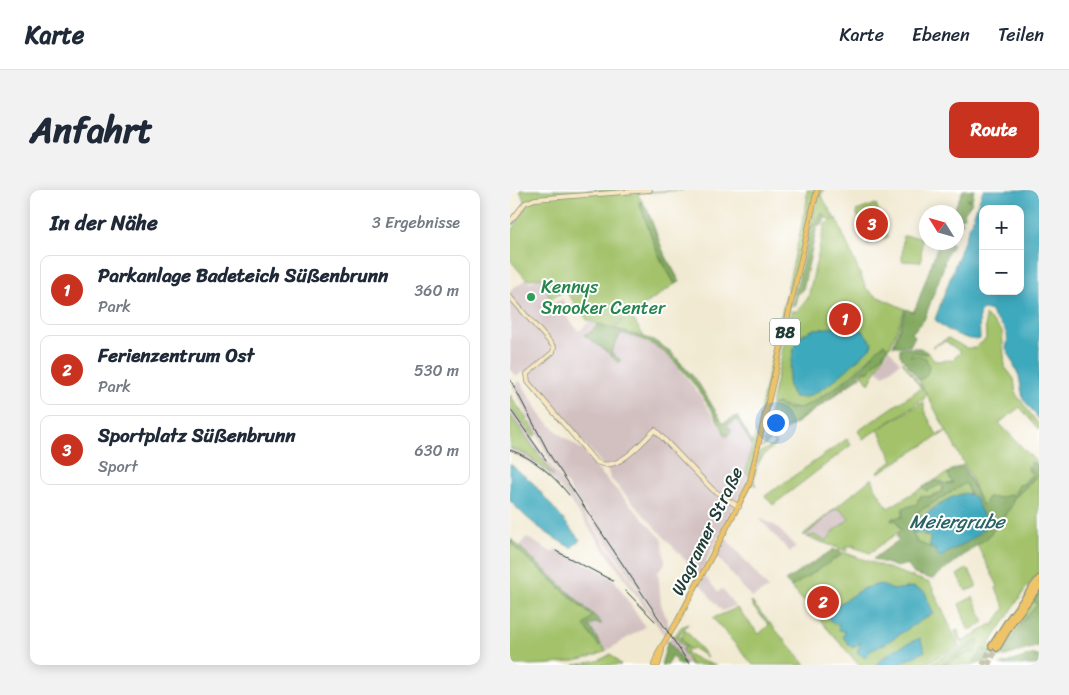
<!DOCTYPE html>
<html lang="de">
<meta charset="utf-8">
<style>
body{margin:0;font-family:Sriracha,sans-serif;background:#f2f2f3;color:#1f2937}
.controls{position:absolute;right:15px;top:15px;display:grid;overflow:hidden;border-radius:10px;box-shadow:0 2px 12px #0003}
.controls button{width:45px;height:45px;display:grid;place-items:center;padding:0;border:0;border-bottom:1px solid #e0e1e3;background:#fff;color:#1f2937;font:25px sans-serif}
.compass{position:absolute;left:409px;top:15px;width:45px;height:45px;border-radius:50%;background:#fff;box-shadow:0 2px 12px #0003;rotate:307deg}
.you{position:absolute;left:265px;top:232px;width:18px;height:18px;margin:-12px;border:4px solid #fff;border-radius:50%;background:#1a73e8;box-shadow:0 0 0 8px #1a73e833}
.badge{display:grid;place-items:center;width:32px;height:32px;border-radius:50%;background:#c8321e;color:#fff;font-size:16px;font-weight:700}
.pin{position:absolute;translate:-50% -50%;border:2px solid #fff;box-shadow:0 1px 5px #0006}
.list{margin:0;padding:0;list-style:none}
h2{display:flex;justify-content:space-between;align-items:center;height:65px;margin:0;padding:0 20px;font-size:21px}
h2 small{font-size:16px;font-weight:400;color:#747a83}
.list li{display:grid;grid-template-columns:32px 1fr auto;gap:15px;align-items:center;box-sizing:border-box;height:70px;margin:0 10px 10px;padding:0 10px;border:1px solid #e0e1e3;border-radius:10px}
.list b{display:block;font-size:19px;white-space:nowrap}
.list p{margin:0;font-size:16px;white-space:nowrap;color:#747a83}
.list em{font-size:16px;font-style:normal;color:#747a83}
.map{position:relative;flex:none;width:529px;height:475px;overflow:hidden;border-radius:10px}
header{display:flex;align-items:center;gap:30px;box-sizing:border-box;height:70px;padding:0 25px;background:#fff;border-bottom:1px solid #e0e1e3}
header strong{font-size:24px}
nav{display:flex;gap:28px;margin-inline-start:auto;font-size:18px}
.intro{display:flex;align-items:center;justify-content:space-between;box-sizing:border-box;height:120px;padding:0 30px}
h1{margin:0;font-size:35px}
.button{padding:12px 22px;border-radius:10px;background:#c8321e;color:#fff;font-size:18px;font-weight:700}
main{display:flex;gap:30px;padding:0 30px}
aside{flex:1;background:#fff;border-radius:10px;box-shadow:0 2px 12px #0003}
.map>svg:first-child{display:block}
</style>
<header>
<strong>Karte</strong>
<nav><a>Karte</a><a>Ebenen</a><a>Teilen</a></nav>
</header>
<div class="intro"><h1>Anfahrt</h1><a class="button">Route</a></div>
<main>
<aside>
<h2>In der Nähe<small>3 Ergebnisse</small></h2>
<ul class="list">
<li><span class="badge">1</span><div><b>Parkanlage Badeteich Süßenbrunn</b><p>Park</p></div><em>360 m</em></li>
<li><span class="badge">2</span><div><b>Ferienzentrum Ost</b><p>Park</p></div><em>530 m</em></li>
<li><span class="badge">3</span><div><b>Sportplatz Süßenbrunn</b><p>Sport</p></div><em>630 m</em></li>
</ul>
</aside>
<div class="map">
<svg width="529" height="475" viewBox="0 0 529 475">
<rect width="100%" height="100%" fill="#fff"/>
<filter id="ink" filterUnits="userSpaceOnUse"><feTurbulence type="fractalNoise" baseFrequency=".02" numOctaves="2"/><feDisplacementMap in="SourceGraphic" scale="10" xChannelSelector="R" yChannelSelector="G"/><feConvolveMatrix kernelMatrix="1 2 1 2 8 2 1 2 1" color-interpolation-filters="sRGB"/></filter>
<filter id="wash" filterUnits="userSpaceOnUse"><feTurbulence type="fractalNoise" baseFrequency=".0096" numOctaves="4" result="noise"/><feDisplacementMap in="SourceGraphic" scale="20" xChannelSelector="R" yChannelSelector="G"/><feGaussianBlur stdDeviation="1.12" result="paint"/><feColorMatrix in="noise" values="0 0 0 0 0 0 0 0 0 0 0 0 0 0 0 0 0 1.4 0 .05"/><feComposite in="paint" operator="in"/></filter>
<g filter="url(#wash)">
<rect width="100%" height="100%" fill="#f1e9d1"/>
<path fill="#d2bfc0" d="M30 87 42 114 52 109 59 118 53 123 69 141 79 132 110 144 111 142 151 159 165 173 189 204 216 247 220 240 217 235 227 230 240 254H243L237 283 240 285 189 385 100 288 98 281 14 182 7 186 0 179V100L16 90 21 92Z
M379 159 390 173 373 186 367 180Z
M10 191 33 228 51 245 75 262 87 279 152 349 155 373 148 382 151 414 160 439 158 442 38 267 3 196Z
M0 216 157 443 155 446 53 301 29 277 0 262V258L15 264 42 283 0 225Z
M325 319H330L339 329 324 341 316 352 294 346Z
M249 328 266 336 286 357 280 362Z
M16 347 43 363 45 359 94 382 105 391 135 437 96 461 8 358Z
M215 347 258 398 242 408 205 364Z
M194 385 208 402 212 399 225 416 212 421 190 394Z
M163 444 175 458 172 460 181 475H175L158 451Z"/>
<path fill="#a3c26a" stroke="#61804f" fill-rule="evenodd" d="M10 0H113L126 2 173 0 127 3 133 13 129 12 148 64 165 94 101 138 78 131 55 100 41 110 31 87 17 90 0 70V45L16 16Z
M297 0H306L301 18 297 22H301L244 266 243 264 245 270 239 285 236 283 237 279 297 11Z
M310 0H314L311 5 324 27 320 30 310 24 306 32 301 35Z
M366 14 378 47 358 54 346 21Z
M326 28 356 98 364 105 395 119 380 157 372 155C348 181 322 203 290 219L271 216 268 213 261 215 281 121H287L298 108 315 34ZM337 137 353 141 362 155 321 192 296 208 284 207C270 193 285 157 294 143Z
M393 46 412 47 411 72 392 71Z
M475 125 492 141 495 177 504 189 506 204 529 235V240L510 217 489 233 529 275V280L526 274 522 272 518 276 523 284C506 298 504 311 478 307L474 315H471L460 285 409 190 416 186 419 178 416 169 401 167V165L405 162 416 164 417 162 425 171 442 170 451 162 435 151 422 157 438 148 456 158H465L476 149Z
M121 126 135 148 134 149 104 138Z
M378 158 359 194 353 185 264 249 267 254C255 262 238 281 246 296L243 294 250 262 265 254 263 250 252 258V256L323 207 355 182 359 181Z
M392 171 416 203 414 209 353 249 348 241 411 198Z
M0 205 27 244 23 247 0 216Z
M414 212V220L427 245 437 241 368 283V281L383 271 368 239Z
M0 225 44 286 15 264 0 258Z
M337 249 341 255 263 315 255 306Z
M439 282 438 285 443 293 436 294 429 291 414 297 416 300 430 295 433 296 432 302 414 308 392 327 382 331 386 330 391 340 360 363 343 357 346 355 335 357 337 361 297 347 304 345 316 351 324 341 339 329 330 319 324 320 296 345H293L362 288 366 299 378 318Z
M529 284V383L516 398 479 455 489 460 523 408 528 415 529 456 464 475H418L451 457 453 453 449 451 445 441 448 440 450 450 454 451 480 435H483L495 418 486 398 488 396 467 355C477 348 503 321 503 309Z
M456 293 460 304C448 300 421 319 410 326L408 322Z
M402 341 420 347V358L407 352Z
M0 350 84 427 76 435 96 461C67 475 33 475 0 475Z
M327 360 420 393 449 456 412 475H386L415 461C394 459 380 456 366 475H349L281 397 331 365ZM367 395 384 400 403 397 415 402 423 423 360 461 356 467 348 462 351 452 342 457 333 447 335 441 330 440 328 434H323L319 420 352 399Z
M456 379 459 380 466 394V397L456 401 447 385Z
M463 407 474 432 460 440 458 439 449 414Z
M241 411 245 416 296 475H243L203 428 227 418 249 444 259 435 244 418Z
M178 434 169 445 178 460 176 463 191 471 206 475H181L172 460 175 458 165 446 171 437Z
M175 439 197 467 183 458 180 460 171 449Z
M101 464 111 475H64L88 471Z"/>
<path fill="#82a85e" stroke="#507249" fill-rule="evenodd" d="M453 0H464L462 10 457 9 462 12 454 23V27L449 28 453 31 451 35 449 34 447 45V22H443Z
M129 12 133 13 137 19 153 61 170 92 165 94 148 64Z
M312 23 316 28 313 31 314 33 307 36 293 99 287 105 285 116H282L301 35 306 32Z
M429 53H441L443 55C439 61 434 66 434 76L414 130 402 143 405 146 400 156H383L396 119 403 122 406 117Z
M88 134 143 150 160 161 187 191 213 233 227 226 243 254H241L227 230 217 235 222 241 216 247C203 219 175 177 150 159 139 151 123 147 111 143L101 163 111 170 108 173 97 162 74 145 82 141Z
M374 154 378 158 359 181H354L317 211 255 253 253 252 261 215 268 213C286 235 340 188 355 174 361 167 366 159 374 154Z
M390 158H410L417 162 416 164 405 162 401 165V167L407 165 416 168 419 178 416 186 409 190 390 165Z
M522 272 526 274 529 284 503 309V314L478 347 422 389 404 384 397 374 387 377 363 369 389 350 386 347 391 340 386 330 381 331 382 328 392 327 393 318 407 314 408 309H411L410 306 421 307 432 302 433 296 430 295 416 301 413 297 424 291 436 294 443 293 438 285 440 281 453 275 472 315 474 314 478 307 486 308 505 304 509 295 514 294 523 284 518 280ZM456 293C458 297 458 301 460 305 467 315 477 326 472 340 459 352 445 362 427 363L424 359 407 352 400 338 402 331 410 326 408 322Z
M0 348 89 430 92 434 84 433 79 436 91 454 89 456 74 436 82 426 3 356Z
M324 359 331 365 281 397 275 391Z
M529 401V456L495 466 492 465 512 432 527 415 523 408Z
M468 449 469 454 465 463C452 462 444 475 431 475Z
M158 450 175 475H169L161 465 158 475H151Z
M473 458 489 465 490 467 462 475Z
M524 464 525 469 526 465 529 466 528 475H490Z"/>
<path fill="#3da9bd" stroke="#2e7378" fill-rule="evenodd" d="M473 0H529V229L513 209 509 186 496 158C502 136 487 136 480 120H472L469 124 470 149C460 153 430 138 425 129ZM473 19H510V101H473Z
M341 136 353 141 362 153 361 157C346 171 303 216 283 206L278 192 284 158 289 147 304 139Z
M0 274 23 293 70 350 61 358C35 343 21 333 0 311Z
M455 303 465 307 473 326 474 338C462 352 445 357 431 367L428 366 425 359 420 358V347L411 342 404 343 401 334 440 308Z
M370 394 383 400 403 397 415 402 423 423 373 455 360 461 355 468 347 462 351 452 342 458 333 447 335 441 329 440 328 434 321 432 316 423 352 399Z
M410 448 415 461 386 475H366L382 461Z"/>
</g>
<g filter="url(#ink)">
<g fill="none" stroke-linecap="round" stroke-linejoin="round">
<path stroke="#c7c7b2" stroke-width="5.5" stroke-dasharray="5.5 3" stroke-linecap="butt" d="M473 475 482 456
M478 475 487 458"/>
<g stroke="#889382" stroke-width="5.5">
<path id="secondary" d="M0 32 15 13 25 9 140 0
M0 107 44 157 43 162 17 184 18 192 85 271C107 285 130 253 145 240L203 300 229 317"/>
</g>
<g stroke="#889382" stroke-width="6">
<path id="primary" d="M144 475 149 461 167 432 239 295 307 0
M148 475 152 460"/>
</g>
<g stroke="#889382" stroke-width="8">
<path id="highway" d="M482 456 500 428 529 389
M487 458 503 431 529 396"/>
</g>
<use href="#secondary" stroke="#f9e7c3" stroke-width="4"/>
<use href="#primary" stroke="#efc469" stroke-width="4.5"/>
<use href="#highway" stroke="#efc469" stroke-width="5.5"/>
<path stroke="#1f3d34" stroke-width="1" d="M0 189 41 267 180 475
M0 219 36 270
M0 260C24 268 43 285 59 305
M46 361 103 391
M116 401 145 431"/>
</g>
</g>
<circle fill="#2e9e5b" stroke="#fff" stroke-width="2" cx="21" cy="107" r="5"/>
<g text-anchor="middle" stroke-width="4" stroke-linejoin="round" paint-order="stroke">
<rect fill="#fff" stroke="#627771" stroke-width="1" x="260" y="128.5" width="30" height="27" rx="4"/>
<g font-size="16" font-weight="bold" fill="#1f3d34">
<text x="275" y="148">B8</text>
</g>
<g font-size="18" fill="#27864d" stroke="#fff" text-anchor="start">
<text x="31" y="103">Kennys<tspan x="31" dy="21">Snooker Center</tspan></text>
</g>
<g font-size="18" fill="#1f3d34" stroke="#fff">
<text transform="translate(197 341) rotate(-64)" y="6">Wagramer Straße</text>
</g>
<g font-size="19" font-style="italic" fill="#2a6364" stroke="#fff">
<text x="447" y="338">Meiergrube</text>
</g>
</g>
</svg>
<div class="controls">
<button>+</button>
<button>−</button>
</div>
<svg class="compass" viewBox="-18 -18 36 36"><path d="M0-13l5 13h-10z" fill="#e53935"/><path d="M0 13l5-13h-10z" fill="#747a83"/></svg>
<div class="you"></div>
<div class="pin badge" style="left:335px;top:129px">1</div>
<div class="pin badge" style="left:313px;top:412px">2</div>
<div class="pin badge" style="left:362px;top:34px">3</div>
</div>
</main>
